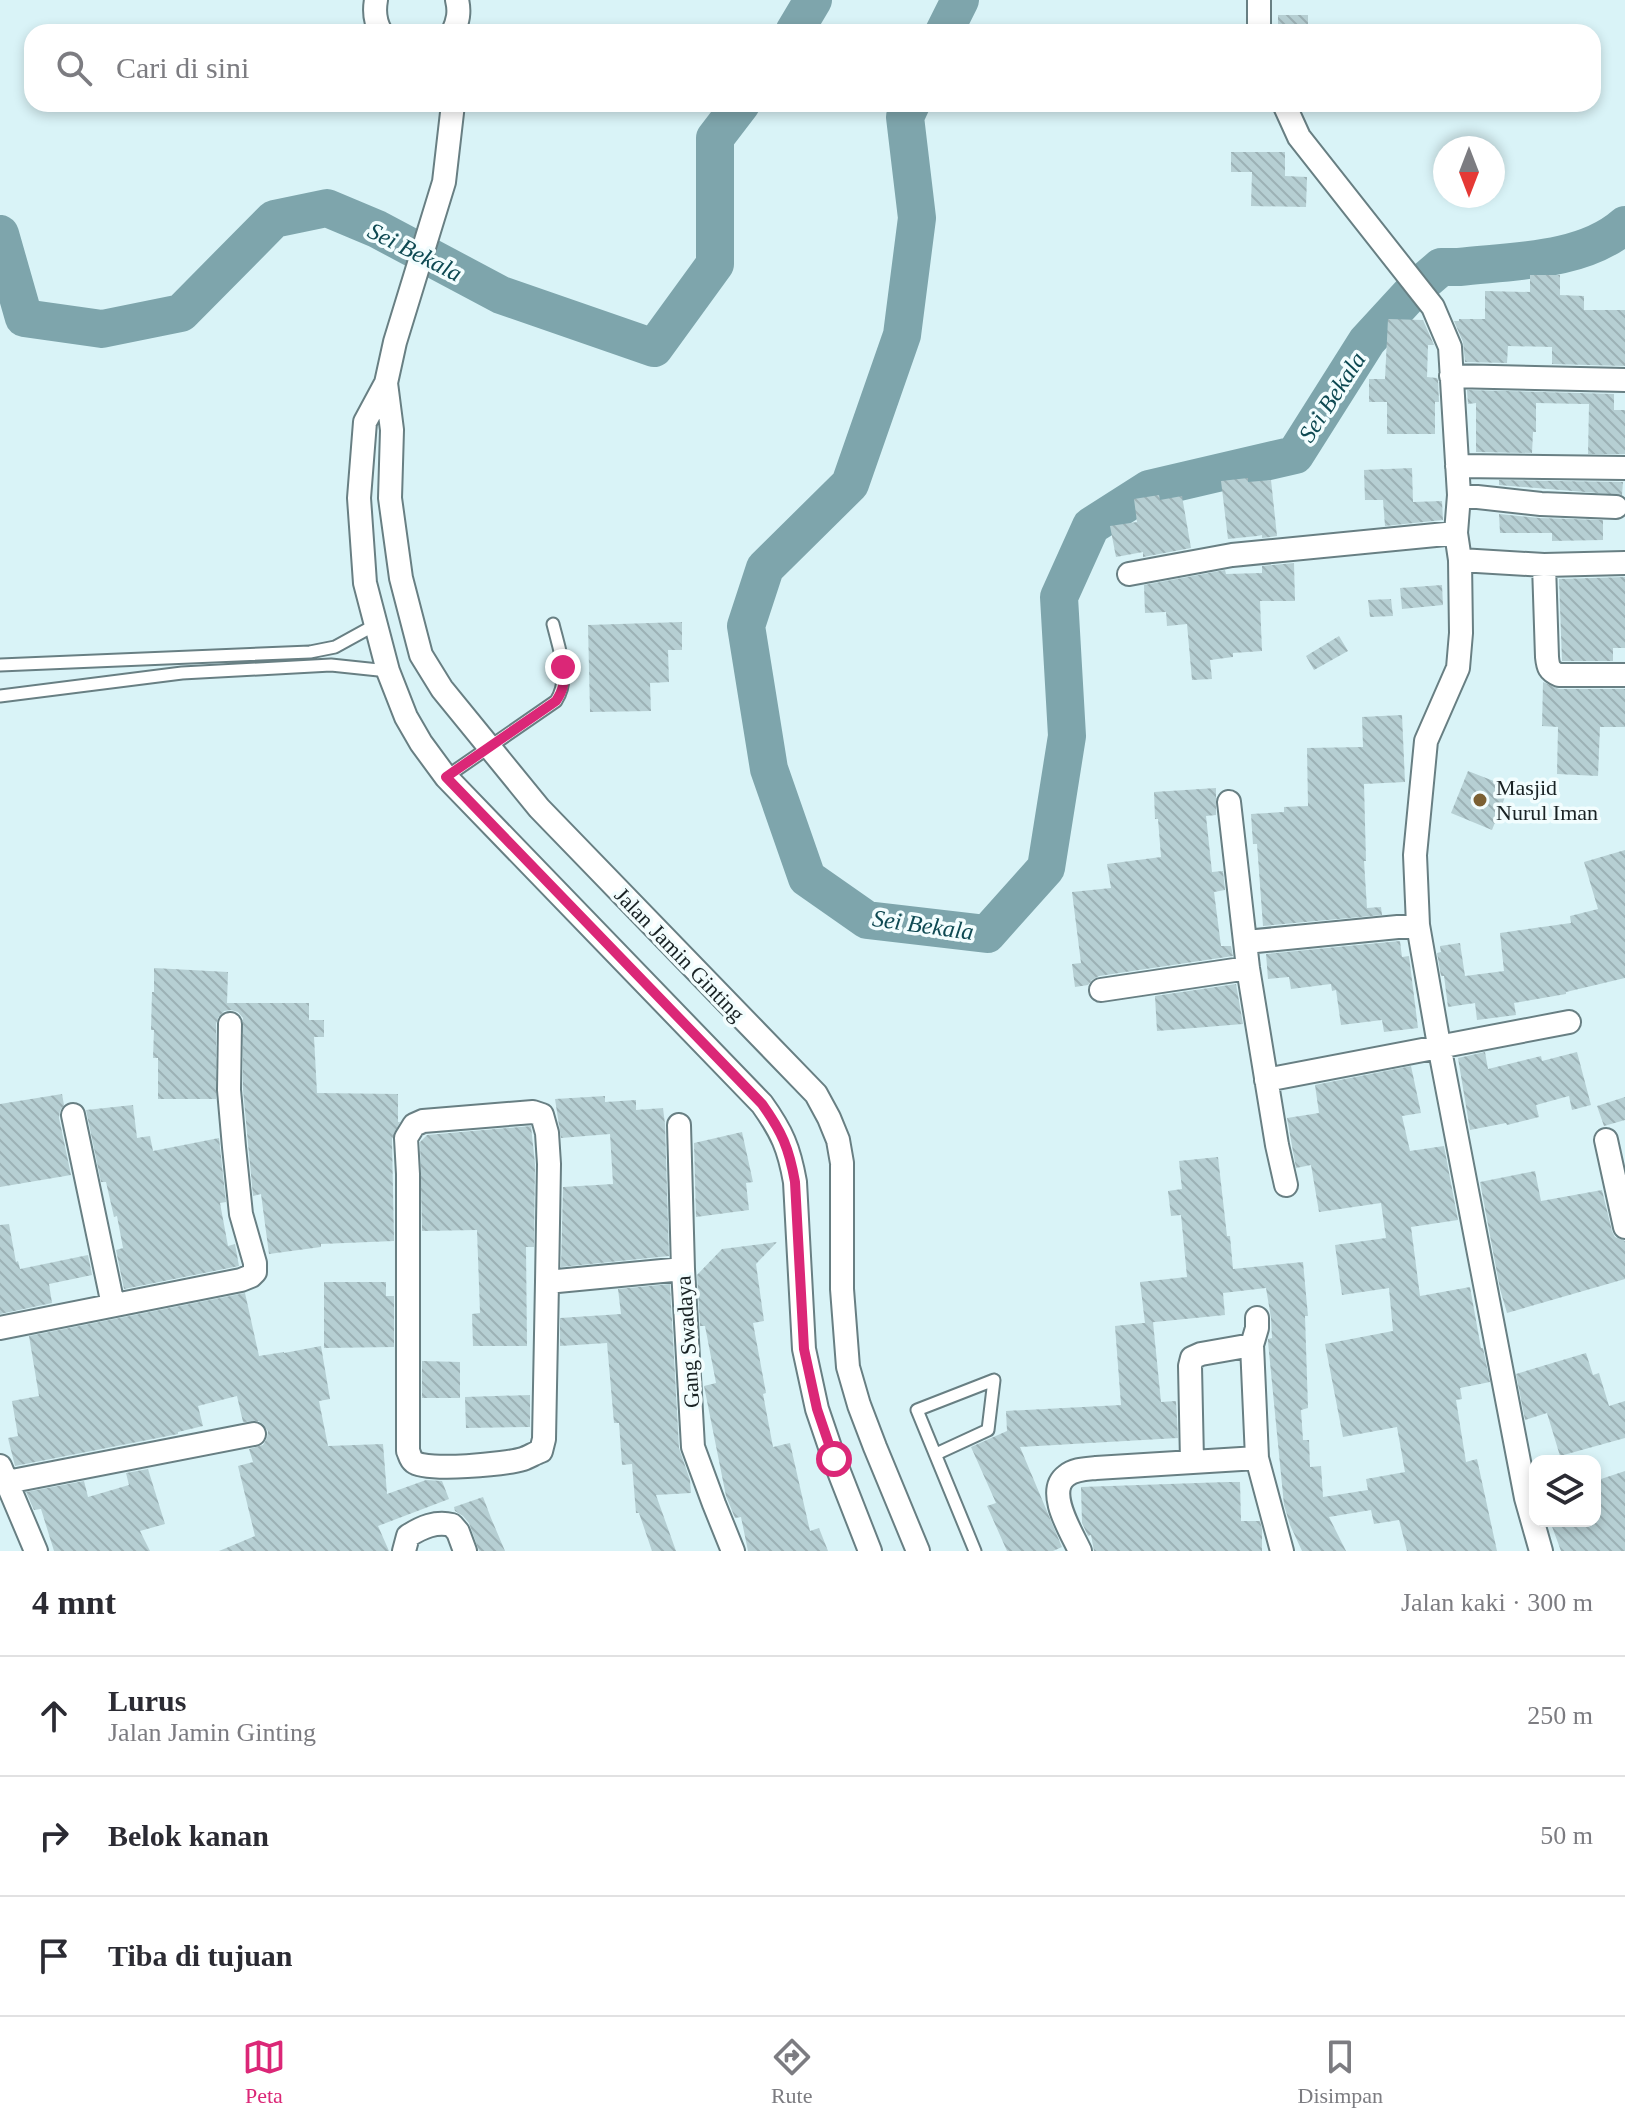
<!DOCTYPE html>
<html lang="id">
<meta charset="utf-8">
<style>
body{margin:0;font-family:Georgia,serif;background:#f2f2f3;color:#2b2b33}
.controls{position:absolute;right:24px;bottom:24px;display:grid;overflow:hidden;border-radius:16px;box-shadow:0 4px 12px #0003}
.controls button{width:72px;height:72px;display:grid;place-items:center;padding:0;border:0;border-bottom:2px solid #e1e1e2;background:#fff;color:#2b2b33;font:40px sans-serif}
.compass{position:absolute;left:1433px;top:136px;width:72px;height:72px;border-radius:50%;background:#fff;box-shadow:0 4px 12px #0003;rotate:180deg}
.stop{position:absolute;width:24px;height:24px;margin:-18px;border:6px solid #db2777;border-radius:50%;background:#fff}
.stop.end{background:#db2777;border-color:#fff;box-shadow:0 2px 8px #0008}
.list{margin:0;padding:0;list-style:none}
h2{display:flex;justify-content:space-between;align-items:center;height:104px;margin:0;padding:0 32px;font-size:34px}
h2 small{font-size:26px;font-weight:400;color:#7c7c81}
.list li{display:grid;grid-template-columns:52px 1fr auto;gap:24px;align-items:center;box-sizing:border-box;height:120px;padding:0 32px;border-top:2px solid #e1e1e2}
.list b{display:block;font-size:30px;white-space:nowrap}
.list p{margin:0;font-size:26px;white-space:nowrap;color:#7c7c81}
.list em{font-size:26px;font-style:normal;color:#7c7c81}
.icon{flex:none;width:44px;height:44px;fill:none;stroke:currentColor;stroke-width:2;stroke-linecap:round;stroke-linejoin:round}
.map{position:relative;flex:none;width:1625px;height:1551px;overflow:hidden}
.search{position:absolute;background:#fff;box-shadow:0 4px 12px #0003;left:24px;right:24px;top:24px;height:88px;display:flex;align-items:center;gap:20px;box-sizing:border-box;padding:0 28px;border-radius:24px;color:#7c7c81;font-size:30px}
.sheet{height:464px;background:#fff}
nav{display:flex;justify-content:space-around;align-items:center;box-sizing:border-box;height:112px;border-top:2px solid #e1e1e2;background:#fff;font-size:22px;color:#7c7c81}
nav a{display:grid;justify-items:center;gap:4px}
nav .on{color:#db2777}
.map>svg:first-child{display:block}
</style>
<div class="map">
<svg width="1625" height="1551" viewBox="0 0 1625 1551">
<defs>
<pattern id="building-back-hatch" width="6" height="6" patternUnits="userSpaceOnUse" patternTransform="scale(2)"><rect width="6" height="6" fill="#b6cfd3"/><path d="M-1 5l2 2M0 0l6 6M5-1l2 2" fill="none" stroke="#9cb1b5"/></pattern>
</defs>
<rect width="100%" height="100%" fill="#d9f3f7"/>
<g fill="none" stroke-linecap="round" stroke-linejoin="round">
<path stroke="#7ea5ac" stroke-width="38" d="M794 32 813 0
M944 32 960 0
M911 104 905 117 917 218 902 335 850 484 765 568 746 626 769 769 807 878 867 920 987 934 1046 868 1067 736 1059 597 1091 526 1149 489 1295 455 1367 341 1413 291 1441 267H1459C1512 261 1583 262 1625 225
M0 234 24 318 102 329 181 313 274 219 327 208 377 229 501 295 654 348 715 264V138L741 104"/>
</g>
<path fill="url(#building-back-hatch)" d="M1278 15H1308V32H1278Z
M1231 152H1285V176L1307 177 1306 207 1251 206 1252 172H1231Z
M1530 275H1560V295L1584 296V310H1625V366L1552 364V347L1508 346 1507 363 1465 362 1463 342 1454 321H1459V319H1485V291L1530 292Z
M1388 319 1423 320 1434 345H1428L1427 377 1437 378 1438 380 1439 402H1435V434H1387V402H1369V379H1385Z
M1467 390 1614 394V410H1625V454H1588L1589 404H1584L1536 403V432H1533L1532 453 1476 452V403L1468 404Z
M1412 468 1413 502 1442 501 1443 520 1385 526 1383 500H1365L1364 470Z
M1248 478V482L1271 480 1277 536 1262 538V535L1257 536 1228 539 1221 481Z
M1499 480 1623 482 1622 495 1499 485Z
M1159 495 1160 500 1182 496 1191 548 1143 557V552L1116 557 1110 526 1137 522 1134 499Z
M1499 514 1540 518 1603 520V540L1552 541V533H1500Z
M1294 563 1295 601H1260L1262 651 1233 653V657L1210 660 1212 679 1192 680 1187 624 1167 626 1166 612 1145 613 1144 585 1225 570 1226 574 1262 573V566Z
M1625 577V648H1613V661H1562L1559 579Z
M1442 585 1443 605 1402 609 1400 588Z
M1391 599 1393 616 1370 617 1368 600Z
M682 622V650H668L669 682 650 683 651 711 590 712 588 625Z
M1339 636 1348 651 1314 670 1306 656Z
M1543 682 1559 689H1625V727H1600L1598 776 1557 774 1558 727 1542 726Z
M1402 715 1405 782 1364 784 1366 861H1364L1367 908 1381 907 1382 915 1263 926 1257 844H1253L1251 814 1284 812V807L1308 806 1307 748 1363 747 1362 717Z
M1468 771 1509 787 1492 830 1451 813Z
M1216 788V815L1206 816 1212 872 1223 871 1225 890 1214 892 1221 946H1231L1233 956 1099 976 1092 980 1088 985 1075 987 1072 964 1081 963 1072 892 1111 888 1107 864 1161 857 1158 819H1155L1154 792Z
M1625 850V978L1566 992V994L1514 1003 1516 1015 1477 1020 1475 1003 1448 1007 1444 976H1441L1437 953 1441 952 1440 946 1460 943 1465 976 1504 971 1500 933 1571 923 1570 916 1598 909 1584 862Z
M1400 941 1402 957 1409 956 1418 1028 1384 1032 1382 1020 1341 1025 1336 990 1332 991 1331 984 1291 989 1289 977 1268 979 1266 954Z
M154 968 228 972 227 1003H309V1020H324V1037H314L317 1093 398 1094V1122H400L392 1139 394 1241 321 1244V1247L269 1254 261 1194 253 1196 243 1090V1018L238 1012 231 1010 224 1011 218 1018 216 1024V1099H158V1058H153L154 1030H151L152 992H154Z
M1236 984 1243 1024 1157 1031 1155 996Z
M1485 1052 1488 1069 1541 1056 1542 1061 1577 1052 1591 1105 1572 1110 1569 1096 1536 1105 1539 1117 1507 1125 1506 1123 1470 1130 1458 1058Z
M1411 1066 1421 1113 1402 1116 1410 1151 1444 1146 1457 1215 1458 1220 1411 1227 1420 1296 1470 1287 1481 1348H1483L1490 1382 1460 1388 1462 1399 1456 1400 1466 1462 1477 1459 1497 1551H1407L1399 1520 1374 1524 1371 1510 1329 1517 1346 1551H1302L1290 1525 1284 1505 1268 1342V1339L1272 1338 1271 1318 1266 1288 1223 1293 1225 1315 1145 1323 1140 1282 1187 1277 1181 1215 1171 1216 1168 1191 1182 1189 1179 1161 1218 1157 1227 1236H1230L1233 1269 1303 1262 1308 1316H1305L1308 1408 1301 1410 1303 1440H1309L1310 1467 1321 1466 1323 1497 1368 1490 1366 1479 1405 1472 1397 1427 1343 1437 1325 1344 1393 1331 1389 1288 1342 1295 1335 1245 1386 1238 1381 1203 1319 1212 1311 1165 1296 1168 1287 1118 1319 1113 1315 1085Z
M62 1094 64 1105 60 1111 59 1118 71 1175 0 1187V1104Z
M605 1096V1102L636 1100V1110L663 1108 665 1124 669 1256 561 1267 563 1187 613 1184 610 1134 561 1138 555 1099Z
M1625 1097V1120L1604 1126 1597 1106Z
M133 1105 137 1138 150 1136 153 1151 219 1138 226 1202 220 1203 228 1246 235 1244 239 1266 124 1289 116 1250 123 1248 117 1216 114 1217 106 1182H101L86 1110Z
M531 1126 535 1164 534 1247H526L527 1346H473L472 1314 480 1313 477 1230 422 1231 420 1142 427 1135Z
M742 1132 753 1182 746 1183 749 1210 696 1217 694 1143Z
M1535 1171 1541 1201 1602 1190 1612 1231 1615 1237 1625 1241V1279L1507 1313 1500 1289 1480 1182Z
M9 1224 16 1262 18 1261 20 1269 88 1255 92 1275 49 1284 52 1303 0 1314V1225Z
M777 1242 756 1264 764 1321 753 1323 766 1393 763 1394 773 1447 790 1443 810 1531 819 1528 828 1551H748L741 1517 735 1518 726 1496 704 1386 716 1383 705 1326H700L697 1275 722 1249Z
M324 1282H386V1296H394V1347L324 1348Z
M670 1284 679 1448 690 1480 691 1493 656 1495 676 1551H652L639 1513H636L632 1464 622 1465 619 1423H614L607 1343 560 1346V1318L621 1314 618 1289Z
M245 1293 259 1356 284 1352V1353L321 1346 330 1399 319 1401 328 1446 383 1444 387 1494 426 1480 442 1481 449 1499 378 1526 389 1551H219L255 1536 238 1466 253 1462 249 1449 263 1445 267 1438 268 1431 259 1421 243 1422 237 1396 198 1406 203 1426 178 1432V1434L15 1466 8 1438 18 1436 12 1401 39 1396 29 1336Z
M1153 1322 1161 1402 1176 1401 1178 1438 1020 1447 1062 1547 1053 1551H1007L987 1506 996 1503 971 1447 1007 1431 1006 1411 1121 1405 1115 1326Z
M1586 1353 1593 1375 1599 1373 1609 1406 1625 1401V1438L1560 1456 1547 1413 1525 1420 1516 1374Z
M422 1361 460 1362V1398H422Z
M530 1395V1427L466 1428 465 1397Z
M148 1469 165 1524 140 1531 150 1551H54L41 1509 34 1510 26 1492 84 1481 88 1497 129 1485 126 1473Z
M1625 1471V1551H1561L1550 1521H1595V1481Z
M1227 1482H1240L1241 1521H1260L1262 1529V1551H1094L1091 1535 1088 1536 1082 1523 1081 1487Z
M483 1497 491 1518 505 1551H479L469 1523 463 1516 455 1511 454 1507Z"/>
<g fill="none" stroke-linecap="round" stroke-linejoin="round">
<g stroke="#687f83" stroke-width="15">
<path id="service" d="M0 665 310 652 335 647 375 625
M0 696 182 673 331 665 388 671
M446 777 556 701C571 678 559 649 553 624
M936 1454 988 1430 994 1380 917 1410 975 1551"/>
</g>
<g stroke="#687f83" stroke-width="26">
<path id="minor" d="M376 0C374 11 375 22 381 32
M1259 0V32
M453 32C458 21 460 12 457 0
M453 104 444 182 395 342 386 383 365 422 359 498 365 583 388 671 406 717 421 743 446 777 762 1104C782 1132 789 1148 795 1182L804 1349 817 1409 834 1459 870 1551
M1284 104 1299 137 1433 307 1450 347 1459 495 1456 533 1460 560 1461 633 1458 668 1426 741 1415 855 1418 925 1439 1045 1526 1498 1541 1551
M1451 376 1625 380
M386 383 392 430 390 498 401 578 421 655 442 689 539 808 816 1094 829 1118 838 1140 842 1163V1289L848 1367 859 1405 875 1447 918 1551
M1457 466 1625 468
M1459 495 1541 504 1616 507
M1460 560 1544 565 1625 563
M1544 565 1547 657C1548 667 1549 671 1559 675H1625
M1129 574 1232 555 1456 533
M1229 802 1248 968 1277 1145 1286 1185
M1246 942 1418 925
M1101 990 1248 968
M1266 1080 1569 1022
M73 1115 113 1305
M679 1125 683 1269 693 1447 714 1504 733 1551
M1606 1140 1625 1227
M547 1282 549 1164 547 1133 542 1115 533 1112 423 1121 414 1125 406 1138 408 1174V1451C410 1455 410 1459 414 1462 426 1472 507 1464 523 1459 529 1457 535 1453 541 1451L544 1439 547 1282 683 1269
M0 1328 241 1280 251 1276 255 1272V1263L241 1214 234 1147 229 1090 230 1024
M1252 1345 1257 1328V1318
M1192 1461 1190 1366 1192 1358 1201 1354 1252 1345 1257 1458 1282 1551
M0 1466 36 1551
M7 1482 254 1434
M404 1551 408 1536C422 1527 436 1521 452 1525L458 1532 465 1551
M1080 1551C1072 1533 1045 1492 1066 1476 1074 1469 1086 1469 1096 1468L1257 1458"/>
</g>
<use href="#service" stroke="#fff" stroke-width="11"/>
<use href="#minor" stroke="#fff" stroke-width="22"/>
</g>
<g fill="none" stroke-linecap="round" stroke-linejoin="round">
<path stroke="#db2777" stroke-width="10" d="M563 667C565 681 564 689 556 701L446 777 762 1104C782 1132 789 1148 795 1182L804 1349 817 1409 834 1459"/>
</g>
<circle fill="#7c6033" stroke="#f2fdfe" stroke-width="3" cx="1480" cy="800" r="8"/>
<g text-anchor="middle" stroke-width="7" stroke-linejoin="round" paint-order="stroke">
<g font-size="22" fill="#192224" stroke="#f2fdfe" text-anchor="start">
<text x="1496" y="795">Masjid<tspan x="1496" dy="25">Nurul Iman</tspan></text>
</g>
<g font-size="22" fill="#192224" stroke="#f2fdfe">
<text transform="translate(680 954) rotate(46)" y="8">Jalan Jamin Ginting</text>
<text transform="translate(687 1342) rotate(-94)" y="8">Gang Swadaya</text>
</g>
<g font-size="24" font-style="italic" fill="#0e4952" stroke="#f2fdfe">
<text transform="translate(415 252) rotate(27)" y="8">Sei Bekala</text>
<text transform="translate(1332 397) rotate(-57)" y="8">Sei Bekala</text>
<text transform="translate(923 925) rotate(8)" y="8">Sei Bekala</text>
</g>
</g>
</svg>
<div class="controls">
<button><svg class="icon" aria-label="layers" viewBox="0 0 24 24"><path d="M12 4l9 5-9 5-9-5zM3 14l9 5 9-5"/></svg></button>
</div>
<svg class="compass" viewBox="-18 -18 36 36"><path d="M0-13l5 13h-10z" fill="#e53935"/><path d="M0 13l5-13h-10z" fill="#7c7c81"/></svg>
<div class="stop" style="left:834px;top:1459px"></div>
<div class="stop end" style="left:563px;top:667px"></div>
<div class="search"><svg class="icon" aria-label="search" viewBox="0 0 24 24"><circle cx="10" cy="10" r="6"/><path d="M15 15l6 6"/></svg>Cari di sini</div>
</div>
<section class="sheet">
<h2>4 mnt<small>Jalan kaki · 300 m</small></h2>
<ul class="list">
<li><svg class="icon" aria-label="ahead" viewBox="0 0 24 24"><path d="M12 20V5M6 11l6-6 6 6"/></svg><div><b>Lurus</b><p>Jalan Jamin Ginting</p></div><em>250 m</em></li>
<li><svg class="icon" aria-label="right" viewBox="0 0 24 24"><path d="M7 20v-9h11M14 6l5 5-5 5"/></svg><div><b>Belok kanan</b></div><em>50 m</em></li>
<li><svg class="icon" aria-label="arrive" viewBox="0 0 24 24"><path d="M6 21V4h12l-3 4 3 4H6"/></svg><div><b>Tiba di tujuan</b></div></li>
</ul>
</section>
<nav>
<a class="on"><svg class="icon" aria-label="map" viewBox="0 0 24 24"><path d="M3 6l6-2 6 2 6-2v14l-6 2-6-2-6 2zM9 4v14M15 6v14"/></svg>Peta</a>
<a><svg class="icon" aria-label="directions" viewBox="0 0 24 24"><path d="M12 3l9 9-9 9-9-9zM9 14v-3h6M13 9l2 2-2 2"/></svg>Rute</a>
<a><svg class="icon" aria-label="saved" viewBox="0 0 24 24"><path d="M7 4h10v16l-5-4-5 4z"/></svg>Disimpan</a>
</nav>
